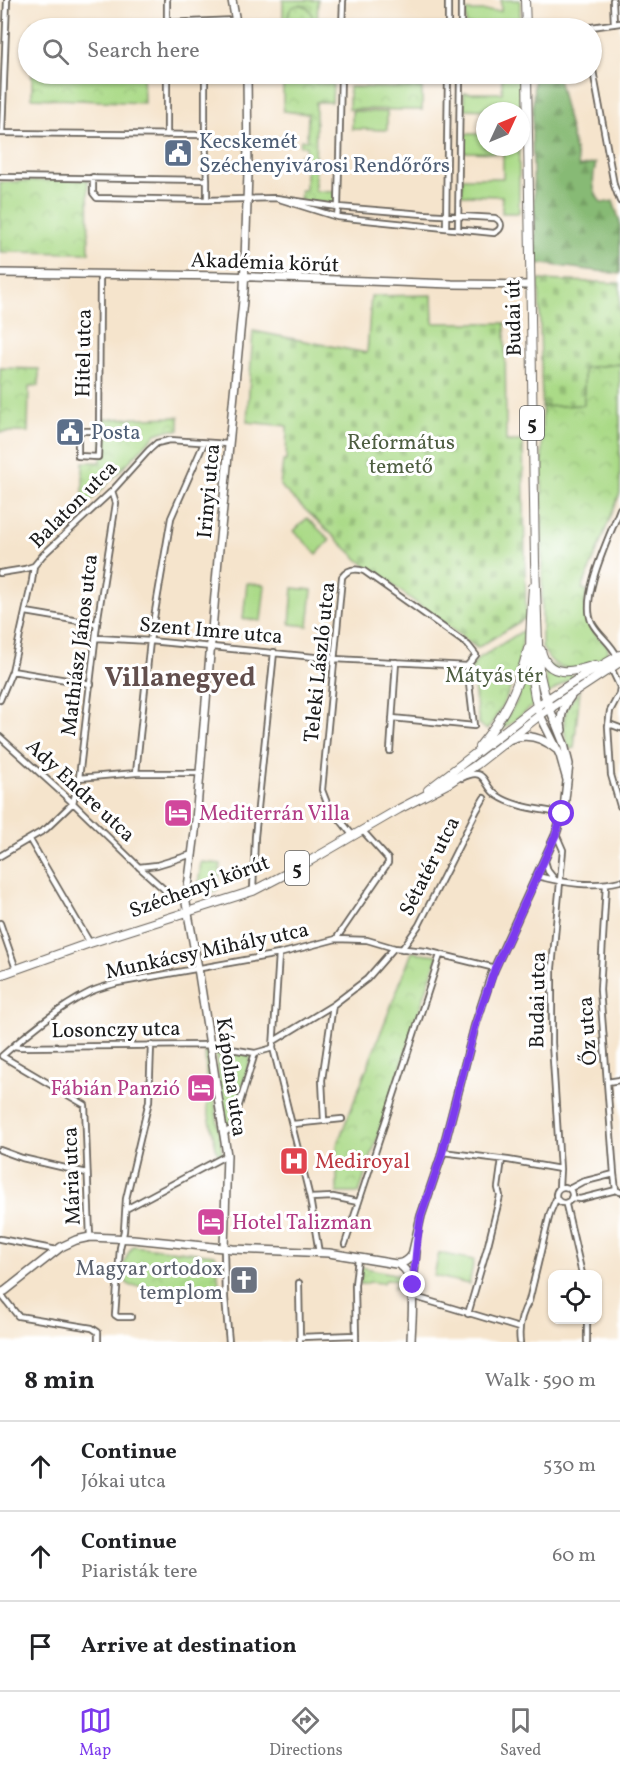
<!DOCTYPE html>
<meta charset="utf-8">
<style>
body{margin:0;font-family:Vollkorn,serif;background:#f2f2f2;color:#202124}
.controls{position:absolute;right:18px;bottom:18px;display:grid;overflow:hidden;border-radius:12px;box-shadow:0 2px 4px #0004}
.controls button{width:54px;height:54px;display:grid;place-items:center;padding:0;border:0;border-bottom:2px solid #e0e0e0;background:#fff;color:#202124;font:30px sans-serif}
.compass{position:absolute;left:476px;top:102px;width:54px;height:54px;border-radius:50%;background:#fff;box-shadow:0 2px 4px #0004;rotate:46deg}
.stop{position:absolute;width:18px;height:18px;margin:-14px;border:4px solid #7c3aed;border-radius:50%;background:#fff}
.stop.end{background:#7c3aed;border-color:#fff;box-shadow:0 2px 6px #0008}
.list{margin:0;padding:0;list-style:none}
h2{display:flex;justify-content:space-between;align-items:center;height:78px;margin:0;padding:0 24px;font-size:26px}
h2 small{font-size:20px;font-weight:400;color:#757577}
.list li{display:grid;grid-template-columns:39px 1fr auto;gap:18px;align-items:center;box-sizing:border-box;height:90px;padding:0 24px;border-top:2px solid #e0e0e0}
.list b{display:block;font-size:22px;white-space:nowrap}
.list p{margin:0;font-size:20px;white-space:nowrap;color:#757577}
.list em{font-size:20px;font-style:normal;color:#757577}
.icon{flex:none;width:33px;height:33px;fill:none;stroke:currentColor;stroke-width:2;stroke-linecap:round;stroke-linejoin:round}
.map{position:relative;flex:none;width:620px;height:1342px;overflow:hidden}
.search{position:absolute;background:#fff;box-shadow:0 2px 4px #0004;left:18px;right:18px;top:18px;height:66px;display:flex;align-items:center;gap:15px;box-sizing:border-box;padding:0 21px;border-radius:33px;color:#757577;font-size:22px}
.sheet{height:348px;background:#fff}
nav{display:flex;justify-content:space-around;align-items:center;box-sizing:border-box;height:84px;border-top:2px solid #e0e0e0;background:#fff;font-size:16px;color:#757577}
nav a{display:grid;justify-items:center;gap:3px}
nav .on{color:#7c3aed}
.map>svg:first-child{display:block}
</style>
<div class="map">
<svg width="620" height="1342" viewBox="0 0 620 1342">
<defs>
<pattern id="forest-firs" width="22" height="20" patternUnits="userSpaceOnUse" patternTransform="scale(1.5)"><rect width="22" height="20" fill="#87ba74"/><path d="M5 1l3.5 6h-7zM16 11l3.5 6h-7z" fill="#749f64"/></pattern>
<pattern id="cemetery-stones" width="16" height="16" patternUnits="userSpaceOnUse" patternTransform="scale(1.5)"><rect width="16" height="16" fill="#aada87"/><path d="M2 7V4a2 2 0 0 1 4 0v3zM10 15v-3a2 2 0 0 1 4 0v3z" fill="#92ba74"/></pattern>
<pattern id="park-crowns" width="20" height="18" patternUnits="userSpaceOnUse" patternTransform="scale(1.5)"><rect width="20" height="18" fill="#aada87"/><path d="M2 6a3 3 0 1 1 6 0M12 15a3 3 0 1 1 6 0" fill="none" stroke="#92ba74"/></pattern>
<pattern id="garden-dots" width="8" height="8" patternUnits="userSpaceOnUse" patternTransform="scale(1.5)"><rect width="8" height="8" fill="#aada87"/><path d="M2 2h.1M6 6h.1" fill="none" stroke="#92ba74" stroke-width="1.8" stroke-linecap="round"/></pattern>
</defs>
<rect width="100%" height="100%" fill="#fff"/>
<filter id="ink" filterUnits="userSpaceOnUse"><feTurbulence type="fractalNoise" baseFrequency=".0167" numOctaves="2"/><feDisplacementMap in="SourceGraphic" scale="12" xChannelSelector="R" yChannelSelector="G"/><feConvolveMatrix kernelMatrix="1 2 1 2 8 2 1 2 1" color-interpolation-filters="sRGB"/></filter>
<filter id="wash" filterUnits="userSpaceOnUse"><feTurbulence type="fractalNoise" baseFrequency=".008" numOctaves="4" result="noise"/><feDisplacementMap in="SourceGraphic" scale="24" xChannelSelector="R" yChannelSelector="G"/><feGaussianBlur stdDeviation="1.35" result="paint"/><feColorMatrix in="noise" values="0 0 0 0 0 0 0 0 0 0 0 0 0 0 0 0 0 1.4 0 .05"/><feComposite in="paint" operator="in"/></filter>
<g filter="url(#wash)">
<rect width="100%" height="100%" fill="#f5e4cc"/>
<path fill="#aada87" stroke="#637b52" stroke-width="1.5" d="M501 0H520V28H502L501 25H466V11H501Z
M502 74H520V111L464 109V93H502Z
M352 111 387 112V130L352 129Z
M464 134H485V147H519V213H502V196L462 195V178H503V153L464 152Z
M307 518 330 540 317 554 294 531Z
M247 583 265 585 261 621 243 619Z
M293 588 312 590 308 626 290 624Z
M543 662 572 674 573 677 548 694Z
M528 672 529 685 534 705 496 735 516 703Z
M205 1048H207L222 1152 218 1156 207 1107Z
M439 1253 474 1260 469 1284 434 1276Z"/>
<path fill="url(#forest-firs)" stroke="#526b48" stroke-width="1.5" d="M534 74H557L579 167 596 163C592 178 591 193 602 203L613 201 620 222V274L536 263 532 137Z"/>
<path fill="url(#cemetery-stones)" stroke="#637b52" stroke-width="1.5" d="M539 280 620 283V364L584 368V405L542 407Z
M432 295 433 323H505L506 441H523L526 618 477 648 360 561 280 486 283 461H286L287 426 247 422 253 331 367 353 371 296Z"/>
<path fill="url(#park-crowns)" stroke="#637b52" stroke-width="1.5" d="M283 0H318L317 28H283Z
M33 22 143 26V28H33Z
M32 74H143L144 103 32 98Z
M283 74H316V83L333 84 332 102H316L315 191 336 192V204L300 200 301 190H306V163H300V155L306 154V146H300L301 140H307L308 114 283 111Z
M349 87 422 88V110L349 109Z
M88 179 89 253 0 252V182Z
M620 364V493L582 589 587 590C581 617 588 629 608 646V655C582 667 558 681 542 647V407L584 405V368Z
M0 368 39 369V386H29L28 432H0Z
M179 417V430H168L156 434 83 509V462H101L102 419Z
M524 630C519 670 511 697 487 730L479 724 471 667 479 658Z
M580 690 574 748 569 749C560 722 562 711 580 690Z
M201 862 221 864 218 890 204 894 198 887Z
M412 952 438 955 359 1193H337V1145Z
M214 1048 252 1054 231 1125 226 1126Z
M133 1246 215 1255 217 1260 219 1286 215 1289 131 1286C117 1279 125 1256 133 1246Z
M361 1267 399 1275 402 1279 403 1289 394 1288 399 1281 386 1280 383 1283 369 1282 366 1284H360Z"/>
<path fill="url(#garden-dots)" stroke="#637b52" stroke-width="1.5" d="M288 17a12 12 0 1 1 24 0a12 12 0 1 1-24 0Z"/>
</g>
<g filter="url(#ink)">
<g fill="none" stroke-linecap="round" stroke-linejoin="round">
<g stroke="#68625a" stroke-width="8">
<path id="street" d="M613 0 614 24
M168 23 236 20
M167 28V0
M342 28 343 0
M448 28V0
M461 28V0
M584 28 620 23
M592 65 614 185 620 201
M205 74V135L207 180
M0 133 205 135
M2 133 7 0
M167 135V74
M0 177 207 180V200L276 198 338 207 423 214 495 218C503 222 503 229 494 233L337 217 276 198
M93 177V193L97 198 207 200
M337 217 338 207 341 74
M446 228 448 74
M458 229 460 74
M99 431H78V456L98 457 99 431 100 276
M0 573 25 569 34 566
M26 612 97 624
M97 638 150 641 335 659 467 666
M617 656C611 643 599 636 592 623 579 597 610 536 620 509
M611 668 620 687 619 694 610 711 608 726 611 775 620 806
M12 671 91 684
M0 700 12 671 32 581 34 566 43 555 112 491 149 450 157 443 170 440 228 444
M608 726 612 725 620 728
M0 737 73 803 139 867 166 891
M390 751 396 662
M136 773 150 641 171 518 204 443
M79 778 136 773H200
M462 778C488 765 482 787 498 796 516 808 542 809 562 814
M556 834 563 850 552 968V1043L560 1169 559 1188
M353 836 327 803 322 790 342 577C348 569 355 568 364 571L468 645 476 655 467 666 474 726 392 718
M30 840 90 943
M0 856 46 829 73 803 79 778 97 624 116 503 112 491
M545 861 548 871 555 880
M139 867 157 865 193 854
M537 876C564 883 593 888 620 881
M606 885 600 990 614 1174
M253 891 255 837 274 652
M0 923 16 969
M336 939 388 863V859L362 830
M402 949 419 925 477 810 484 798
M279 954 273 1048 310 1198 319 1253
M274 1041 333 1005 367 979 394 948
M14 1046 21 1047 207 1045 255 1053 273 1048
M2 1056C26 1034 61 1006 90 992 98 988 108 986 117 983L279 954 336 939 367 940 394 948 426 951 495 968
M2 1056 85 1105 90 1237
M607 1082 620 1080
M324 1121 322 1080 333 1005
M293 1124 342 1119
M223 1134 232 1128 255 1053
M0 1150 22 1158 87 1173
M442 1152 508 1160 560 1169
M556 1195a8 8 0 1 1 16 0a8 8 0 1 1-16 0Z
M569 1189 582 1182 614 1174 616 1190
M310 1198 333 1197 358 1202
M571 1198 580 1199 616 1190 620 1192
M567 1202 566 1205 582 1274
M126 1209 227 1155
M0 1239 57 1250
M345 1244 440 955
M224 1248 225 1298 229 1342
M299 1283 300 1342
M0 1293 18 1316 92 1328 98 1332V1342
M412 1296 519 1328
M468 1314 488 1245 500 1196 498 1188 502 1159
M131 1317H118L115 1315 120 1248 124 1231 126 1199 149 1101 151 1045
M300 1337 356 1335
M356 1342 355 1285 358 1258
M520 1342C518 1326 521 1314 529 1301L550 1213 556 1199
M587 1342V1320"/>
</g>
<g stroke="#68625a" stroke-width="10">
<path id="secondary" d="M232 0 237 28
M0 273 228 276 452 284 530 285
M540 715 560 755 567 780
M562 730C559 717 563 706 571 696
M511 739C527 733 543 738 556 749
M224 1248 227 1155 198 968 186 903 195 832 218 559 244 290 248 173 247 74
M399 1265C419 1274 411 1322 411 1342
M413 1283 416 1252
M0 1293 5 1291 61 1247 76 1240 90 1237 133 1239 233 1249 329 1253 396 1264C404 1263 408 1261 412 1255L421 1216 441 1157 475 1026 492 974 556 834 564 808 569 764 564 744 550 709"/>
</g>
<g stroke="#68625a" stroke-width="10">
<path id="primary" d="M525 0 526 28
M527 74 535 562 539 671 544 692 550 709
M533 587C530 628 527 670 538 710
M541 650C547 679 574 672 595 665
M479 747C506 714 517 690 528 649
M428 790 537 706 578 679 620 655
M0 975 90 943 253 891 301 866 399 809 449 783 476 765 540 715 620 662"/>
</g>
<use href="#street" stroke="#fff" stroke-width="4.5"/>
<use href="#secondary" stroke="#fff" stroke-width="7"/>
<use href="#primary" stroke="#fff" stroke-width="8"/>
</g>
</g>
<g fill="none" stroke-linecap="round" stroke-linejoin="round" filter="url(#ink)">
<path stroke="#7c3aed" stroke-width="8" d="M413 1285 418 1234 421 1216 441 1157 475 1026 495 968 537 876 556 834 562 814"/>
</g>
<defs>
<g id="civic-square" transform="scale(1.5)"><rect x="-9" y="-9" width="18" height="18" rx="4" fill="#5c6f8a" stroke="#fff"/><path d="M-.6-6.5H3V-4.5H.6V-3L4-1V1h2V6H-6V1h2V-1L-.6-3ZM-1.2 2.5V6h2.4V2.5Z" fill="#fff"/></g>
<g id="hotel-square" transform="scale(1.5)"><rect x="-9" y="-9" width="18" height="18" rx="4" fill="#d1479c" stroke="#fff"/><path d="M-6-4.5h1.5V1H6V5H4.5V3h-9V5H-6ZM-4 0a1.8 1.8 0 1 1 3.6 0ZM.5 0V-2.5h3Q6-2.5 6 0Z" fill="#fff"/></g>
<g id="hospital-square" transform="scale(1.5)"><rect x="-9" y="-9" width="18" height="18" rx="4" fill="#e0444e" stroke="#fff"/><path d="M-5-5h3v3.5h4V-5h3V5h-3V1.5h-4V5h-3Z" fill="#fff"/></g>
<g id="church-square" transform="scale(1.5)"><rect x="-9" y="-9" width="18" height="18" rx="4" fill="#6b7280" stroke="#fff"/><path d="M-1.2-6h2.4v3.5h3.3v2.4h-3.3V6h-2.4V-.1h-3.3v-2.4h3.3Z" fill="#fff"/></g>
</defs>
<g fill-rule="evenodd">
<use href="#civic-square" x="178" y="153"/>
<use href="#civic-square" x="70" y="432"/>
<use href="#hotel-square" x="178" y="813"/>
<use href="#hotel-square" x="201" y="1088"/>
<use href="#hospital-square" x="294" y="1161"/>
<use href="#hotel-square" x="211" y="1222"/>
<use href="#church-square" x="244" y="1280"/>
</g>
<g text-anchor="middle" stroke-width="6" stroke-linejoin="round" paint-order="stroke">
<g fill="#fff" stroke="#606060" stroke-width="1.5">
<rect x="520" y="406" width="24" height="34" rx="4.5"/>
<rect x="285" y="851" width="24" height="34" rx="4.5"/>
</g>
<g font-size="20" font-weight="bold" fill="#1c1c1c">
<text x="532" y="430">5</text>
<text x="297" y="875">5</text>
</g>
<g font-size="21" fill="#4e5e75" stroke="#fff" text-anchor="start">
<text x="199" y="148">Kecskemét<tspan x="199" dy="24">Széchenyivárosi Rendőrőrs</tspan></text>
<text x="91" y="439">Posta</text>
</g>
<g font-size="21" fill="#1c1c1c" stroke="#fff">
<text transform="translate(265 262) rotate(2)" y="7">Akadémia körút</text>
<text transform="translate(513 318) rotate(-91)" y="7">Budai út</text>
<text transform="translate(83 353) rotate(-89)" y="7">Hitel utca</text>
<text transform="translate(208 491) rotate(-85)" y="7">Irinyi utca</text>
<text transform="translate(73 504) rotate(-45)" y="7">Balaton utca</text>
<text transform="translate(211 630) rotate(5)" y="7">Szent Imre utca</text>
<text transform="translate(79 645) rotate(-83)" y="7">Mathiász János utca</text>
<text transform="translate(319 662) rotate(-84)" y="7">Teleki László utca</text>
<text transform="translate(81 790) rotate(43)" y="7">Ady Endre utca</text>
<text transform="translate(429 866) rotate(-63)" y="7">Sétatér utca</text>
<text transform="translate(199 886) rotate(-20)" y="7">Széchenyi körút</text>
<text transform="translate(207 950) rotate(-12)" y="7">Munkácsy Mihály utca</text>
<text transform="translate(537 1000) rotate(-89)" y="7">Budai utca</text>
<text transform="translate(116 1029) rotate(-1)" y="7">Losonczy utca</text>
<text transform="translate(587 1031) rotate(-94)" y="7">Őz utca</text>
<text transform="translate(232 1077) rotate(82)" y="7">Kápolna utca</text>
<text transform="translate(71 1176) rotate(-92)" y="7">Mária utca</text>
</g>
<g font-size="21" fill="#4e5e41" stroke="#fff">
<text x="401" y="449">Református<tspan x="401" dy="24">temető</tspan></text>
<text x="494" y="682">Mátyás tér</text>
</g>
<g font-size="21" fill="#b23c85" stroke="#fff" text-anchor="start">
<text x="199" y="820">Mediterrán Villa</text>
<text x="180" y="1095" text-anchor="end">Fábián Panzió</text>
<text x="232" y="1229">Hotel Talizman</text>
</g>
<g font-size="21" fill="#be3a42" stroke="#fff" text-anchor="start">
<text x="315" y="1168">Mediroyal</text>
</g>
<g font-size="21" fill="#5b616d" stroke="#fff" text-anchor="end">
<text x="223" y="1275">Magyar ortodox<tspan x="223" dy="24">templom</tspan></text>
</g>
<g font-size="27" font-weight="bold" fill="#624f4d" stroke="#fff">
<text x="180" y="686">Villanegyed</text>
</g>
</g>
</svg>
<div class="controls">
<button><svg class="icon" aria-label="locate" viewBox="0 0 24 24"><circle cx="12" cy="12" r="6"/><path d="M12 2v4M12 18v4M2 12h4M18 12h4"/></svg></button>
</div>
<svg class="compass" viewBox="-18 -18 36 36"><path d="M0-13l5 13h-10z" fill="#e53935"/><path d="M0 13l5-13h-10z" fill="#757577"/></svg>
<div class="stop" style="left:562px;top:814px"></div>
<div class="stop end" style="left:413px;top:1285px"></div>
<div class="search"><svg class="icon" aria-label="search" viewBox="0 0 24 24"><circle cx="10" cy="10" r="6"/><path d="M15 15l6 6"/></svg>Search here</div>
</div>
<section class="sheet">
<h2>8 min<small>Walk · 590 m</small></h2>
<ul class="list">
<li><svg class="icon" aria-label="ahead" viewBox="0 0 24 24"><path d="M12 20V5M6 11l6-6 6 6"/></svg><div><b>Continue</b><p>Jókai utca</p></div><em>530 m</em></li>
<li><svg class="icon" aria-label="ahead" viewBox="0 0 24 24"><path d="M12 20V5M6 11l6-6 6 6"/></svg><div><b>Continue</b><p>Piaristák tere</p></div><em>60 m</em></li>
<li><svg class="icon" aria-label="arrive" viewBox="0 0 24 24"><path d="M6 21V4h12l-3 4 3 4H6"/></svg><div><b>Arrive at destination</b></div></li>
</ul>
</section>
<nav>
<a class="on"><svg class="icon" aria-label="map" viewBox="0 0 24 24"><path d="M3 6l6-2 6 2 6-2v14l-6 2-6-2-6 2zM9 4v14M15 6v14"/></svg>Map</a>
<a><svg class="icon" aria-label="directions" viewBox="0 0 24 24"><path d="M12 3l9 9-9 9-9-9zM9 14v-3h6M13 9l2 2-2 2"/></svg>Directions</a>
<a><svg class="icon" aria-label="saved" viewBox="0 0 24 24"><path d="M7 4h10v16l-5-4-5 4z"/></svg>Saved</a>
</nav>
